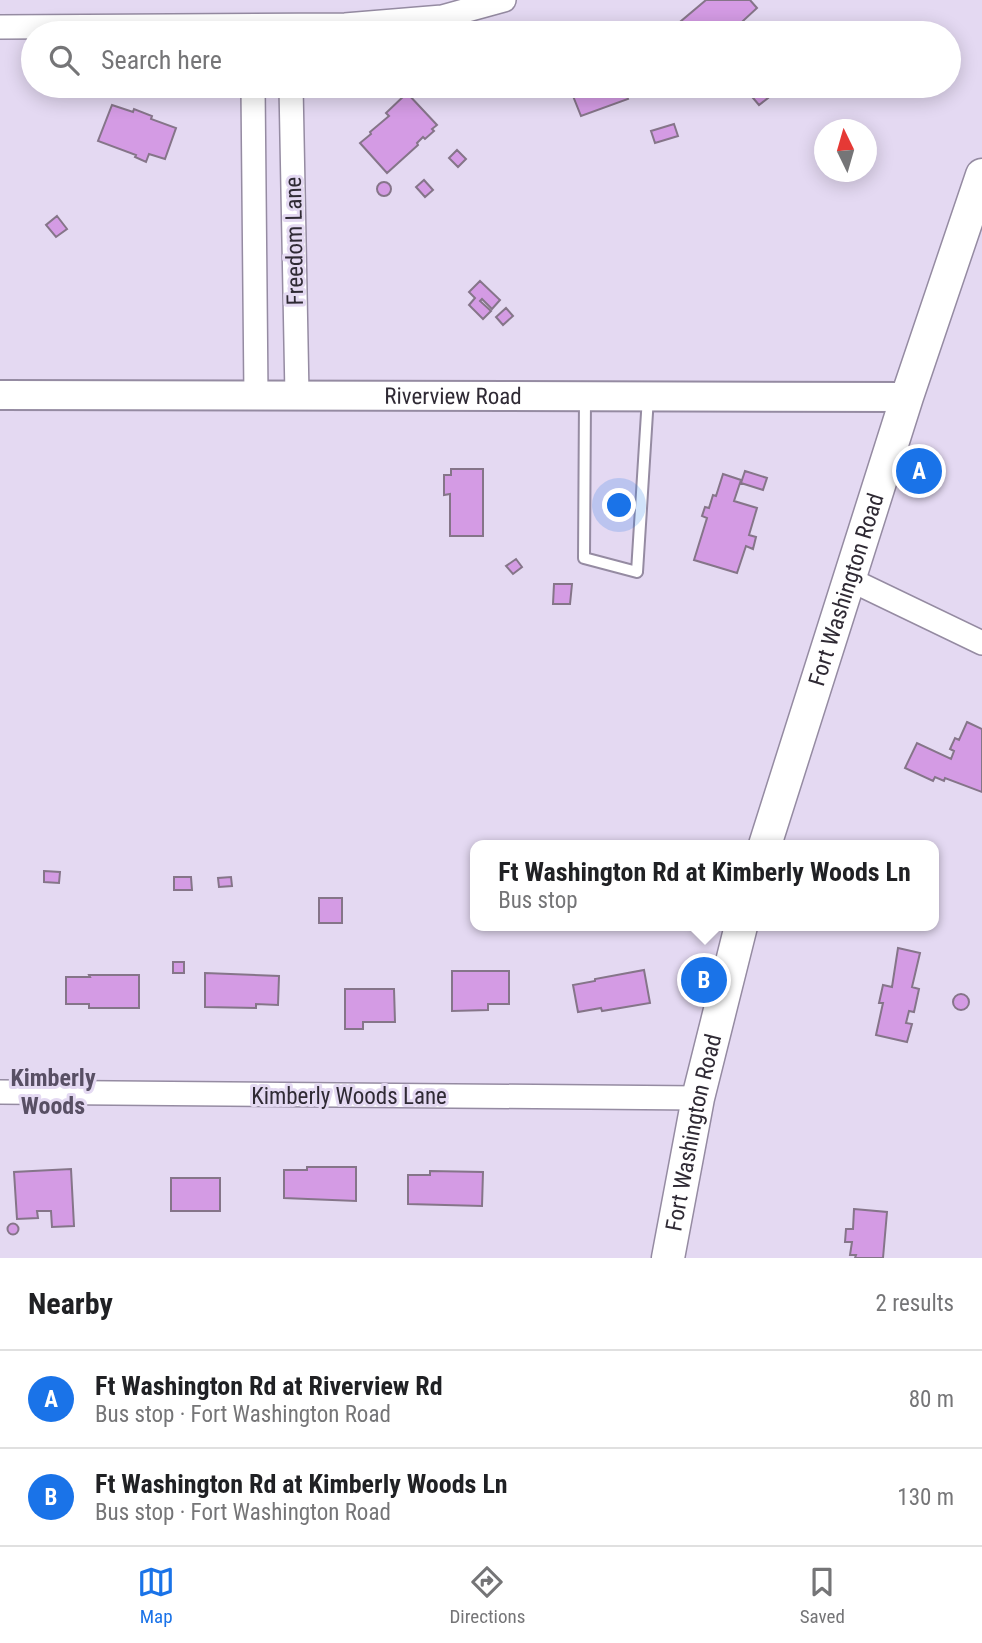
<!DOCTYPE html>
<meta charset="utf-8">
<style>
body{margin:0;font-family:"Roboto Condensed",sans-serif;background:#f2f2f2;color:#202124}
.compass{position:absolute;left:814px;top:119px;width:63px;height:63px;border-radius:50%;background:#fff;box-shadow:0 4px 18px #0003;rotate:355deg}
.you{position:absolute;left:620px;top:506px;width:24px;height:24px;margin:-18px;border:5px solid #fff;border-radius:50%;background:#1a73e8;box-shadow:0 0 0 10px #1a73e833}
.badge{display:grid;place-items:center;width:46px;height:46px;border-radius:50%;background:#1a73e8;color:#fff;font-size:23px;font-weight:700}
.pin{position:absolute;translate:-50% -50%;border:4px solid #fff;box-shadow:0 2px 7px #0006}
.popup{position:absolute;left:470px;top:840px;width:469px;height:91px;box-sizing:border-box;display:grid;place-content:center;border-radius:14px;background:#fff;filter:drop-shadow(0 2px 5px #0005);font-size:23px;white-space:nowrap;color:#757577}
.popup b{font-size:26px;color:#202124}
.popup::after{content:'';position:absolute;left:50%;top:100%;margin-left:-14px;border:14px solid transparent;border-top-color:#fff}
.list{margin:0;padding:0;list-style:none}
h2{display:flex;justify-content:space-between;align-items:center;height:91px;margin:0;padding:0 28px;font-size:30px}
h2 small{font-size:23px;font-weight:400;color:#757577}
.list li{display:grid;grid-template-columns:46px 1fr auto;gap:21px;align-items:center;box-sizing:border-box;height:98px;padding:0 28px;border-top:2px solid #e0e0e0}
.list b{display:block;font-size:26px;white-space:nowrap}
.list p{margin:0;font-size:23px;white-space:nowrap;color:#757577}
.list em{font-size:23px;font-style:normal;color:#757577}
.icon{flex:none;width:38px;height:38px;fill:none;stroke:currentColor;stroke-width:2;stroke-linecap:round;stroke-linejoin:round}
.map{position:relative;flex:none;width:982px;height:1258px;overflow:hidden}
.search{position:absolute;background:#fff;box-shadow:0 4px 18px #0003;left:21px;right:21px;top:21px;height:77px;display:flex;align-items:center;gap:18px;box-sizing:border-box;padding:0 24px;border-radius:38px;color:#757577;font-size:26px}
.sheet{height:287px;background:#fff}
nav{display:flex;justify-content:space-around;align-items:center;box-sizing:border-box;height:98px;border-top:2px solid #e0e0e0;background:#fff;font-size:19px;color:#757577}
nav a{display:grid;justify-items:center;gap:4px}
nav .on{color:#1a73e8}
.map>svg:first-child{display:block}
</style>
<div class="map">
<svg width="982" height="1258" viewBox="0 0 982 1258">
<rect width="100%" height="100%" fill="#e4d9f2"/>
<path fill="#d49be4" stroke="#857589" stroke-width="2" d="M706 0H750L757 8 730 33H689L680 22Z
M569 86H637L625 91 628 99 581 116Z
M755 86H759L768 98 759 105 748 92Z
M407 93 437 125 432 129 434 131 425 139 423 137 417 143 418 145 387 173 360 143 371 134 370 132 389 116 386 113Z
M112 105 133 112 134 109 152 116 151 119 176 128 165 159 149 154 146 162 135 157 136 155 98 141Z
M674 124 678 136 655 143 651 131Z
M457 150 466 159 458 167 449 158Z
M424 180 433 190 425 197 416 187Z
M377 189a7 7 0 1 1 14 0a7 7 0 1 1-14 0Z
M57 216 67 229 56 237 46 225Z
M480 281 500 300 492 309 482 299 480 301 491 311 483 319 469 305 475 298 469 292Z
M506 308 513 316 503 325 496 317Z
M451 469H483V536H450V494L444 495V475H451Z
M745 471 767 478 763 490 741 483Z
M723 474 741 480 734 501 757 508 749 535 756 537 753 549 746 546 737 573 694 560 707 518 702 516 705 507 709 508 713 495 716 496Z
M516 559 522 567 513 574 506 566Z
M554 584H572L570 604H553Z
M967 722 982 729V792L945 778 944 781 935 777 933 781 905 768 917 743 951 759 954 751 950 749 955 738 959 740Z
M44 871 60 872 59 883 44 882Z
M174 877H191L192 890H174Z
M231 877 232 886 219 887 218 878Z
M319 898H342V923H319Z
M898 948 920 953 912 987 919 989 914 1012 909 1011 906 1023 912 1024 907 1042 876 1035 883 1003H879L883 985 892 987Z
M173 962H184V973H173Z
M644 970 650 1003 602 1011 601 1008 578 1012 573 985 595 981V979Z
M452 971H509V1004H488V1010L452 1011Z
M205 973 279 976 278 1005 256 1004V1008L205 1007Z
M89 975H139V1008H89V1004H66V977H90Z
M345 989H394L395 1022H363V1029H345Z
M953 1002a8 8 0 1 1 16 0a8 8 0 1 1-16 0Z
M307 1167H356V1201L284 1198V1170H307Z
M71 1169 74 1226 52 1227 51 1211H37L38 1218 17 1219 14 1172Z
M430 1171 483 1172 482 1206 408 1204V1175H430Z
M171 1178H220V1211H171Z
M854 1209 887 1212 883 1258H855L856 1255H850L852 1242H845L846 1229H853Z
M7.5 1229a5.5 5.5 0 1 1 11 0a5.5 5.5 0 1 1-11 0Z"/>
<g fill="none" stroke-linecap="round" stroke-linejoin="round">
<g stroke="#958ba2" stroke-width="14">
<path id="service" d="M585 399 584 558 637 572 648 397"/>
</g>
<g stroke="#958ba2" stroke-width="26">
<path id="minor" d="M0 27 345 25 442 17 504 0
M253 86 256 395
M291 86 297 395
M849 579 982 643
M0 1092 698 1098"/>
</g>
<g stroke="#958ba2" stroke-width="32">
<g id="tertiary">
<path id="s1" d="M0 395 907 397"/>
</g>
</g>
<g stroke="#958ba2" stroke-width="35">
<g id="secondary">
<path id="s2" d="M765 845 907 397 982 175"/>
<path id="s3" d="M668 1258 698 1098 741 926"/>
</g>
</g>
<use href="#service" stroke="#fff" stroke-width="10"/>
<use href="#minor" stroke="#fff" stroke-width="23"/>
<use href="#tertiary" stroke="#fff" stroke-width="28"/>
<use href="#secondary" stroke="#fff" stroke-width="32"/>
</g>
<g text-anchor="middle" stroke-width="6" stroke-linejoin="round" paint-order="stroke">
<g font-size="23" fill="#2f2a34" stroke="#e4d9f2">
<text transform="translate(294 241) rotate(-91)" y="8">Freedom Lane</text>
<text dy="8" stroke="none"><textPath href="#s1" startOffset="453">Riverview Road</textPath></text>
<text dy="8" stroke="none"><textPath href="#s2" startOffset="268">Fort Washington Road</textPath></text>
<text x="349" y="1104">Kimberly Woods Lane</text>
<text dy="8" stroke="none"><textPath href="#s3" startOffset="128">Fort Washington Road</textPath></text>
</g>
<g font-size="24" font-weight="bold" fill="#584f64" stroke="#e4d9f2">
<text x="53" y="1086">Kimberly<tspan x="53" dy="28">Woods</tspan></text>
</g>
</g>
</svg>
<svg class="compass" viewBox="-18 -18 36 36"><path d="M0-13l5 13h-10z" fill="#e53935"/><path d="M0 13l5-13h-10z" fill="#757577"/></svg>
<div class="you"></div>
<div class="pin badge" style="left:919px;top:471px">A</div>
<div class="pin badge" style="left:704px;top:980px">B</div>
<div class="popup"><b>Ft Washington Rd at Kimberly Woods Ln</b>Bus stop</div>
<div class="search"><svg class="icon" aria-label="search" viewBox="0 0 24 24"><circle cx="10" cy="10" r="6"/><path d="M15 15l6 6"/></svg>Search here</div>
</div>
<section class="sheet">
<h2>Nearby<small>2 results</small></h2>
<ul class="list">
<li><span class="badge">A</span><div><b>Ft Washington Rd at Riverview Rd</b><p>Bus stop · Fort Washington Road</p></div><em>80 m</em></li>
<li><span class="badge">B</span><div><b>Ft Washington Rd at Kimberly Woods Ln</b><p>Bus stop · Fort Washington Road</p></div><em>130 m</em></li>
</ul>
</section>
<nav>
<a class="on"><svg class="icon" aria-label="map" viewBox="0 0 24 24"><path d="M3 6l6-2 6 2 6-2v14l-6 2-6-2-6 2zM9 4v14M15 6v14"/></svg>Map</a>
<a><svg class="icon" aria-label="directions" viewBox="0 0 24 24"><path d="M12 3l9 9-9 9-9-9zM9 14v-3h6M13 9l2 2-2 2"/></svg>Directions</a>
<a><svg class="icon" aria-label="saved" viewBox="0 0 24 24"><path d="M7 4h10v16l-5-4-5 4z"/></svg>Saved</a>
</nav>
